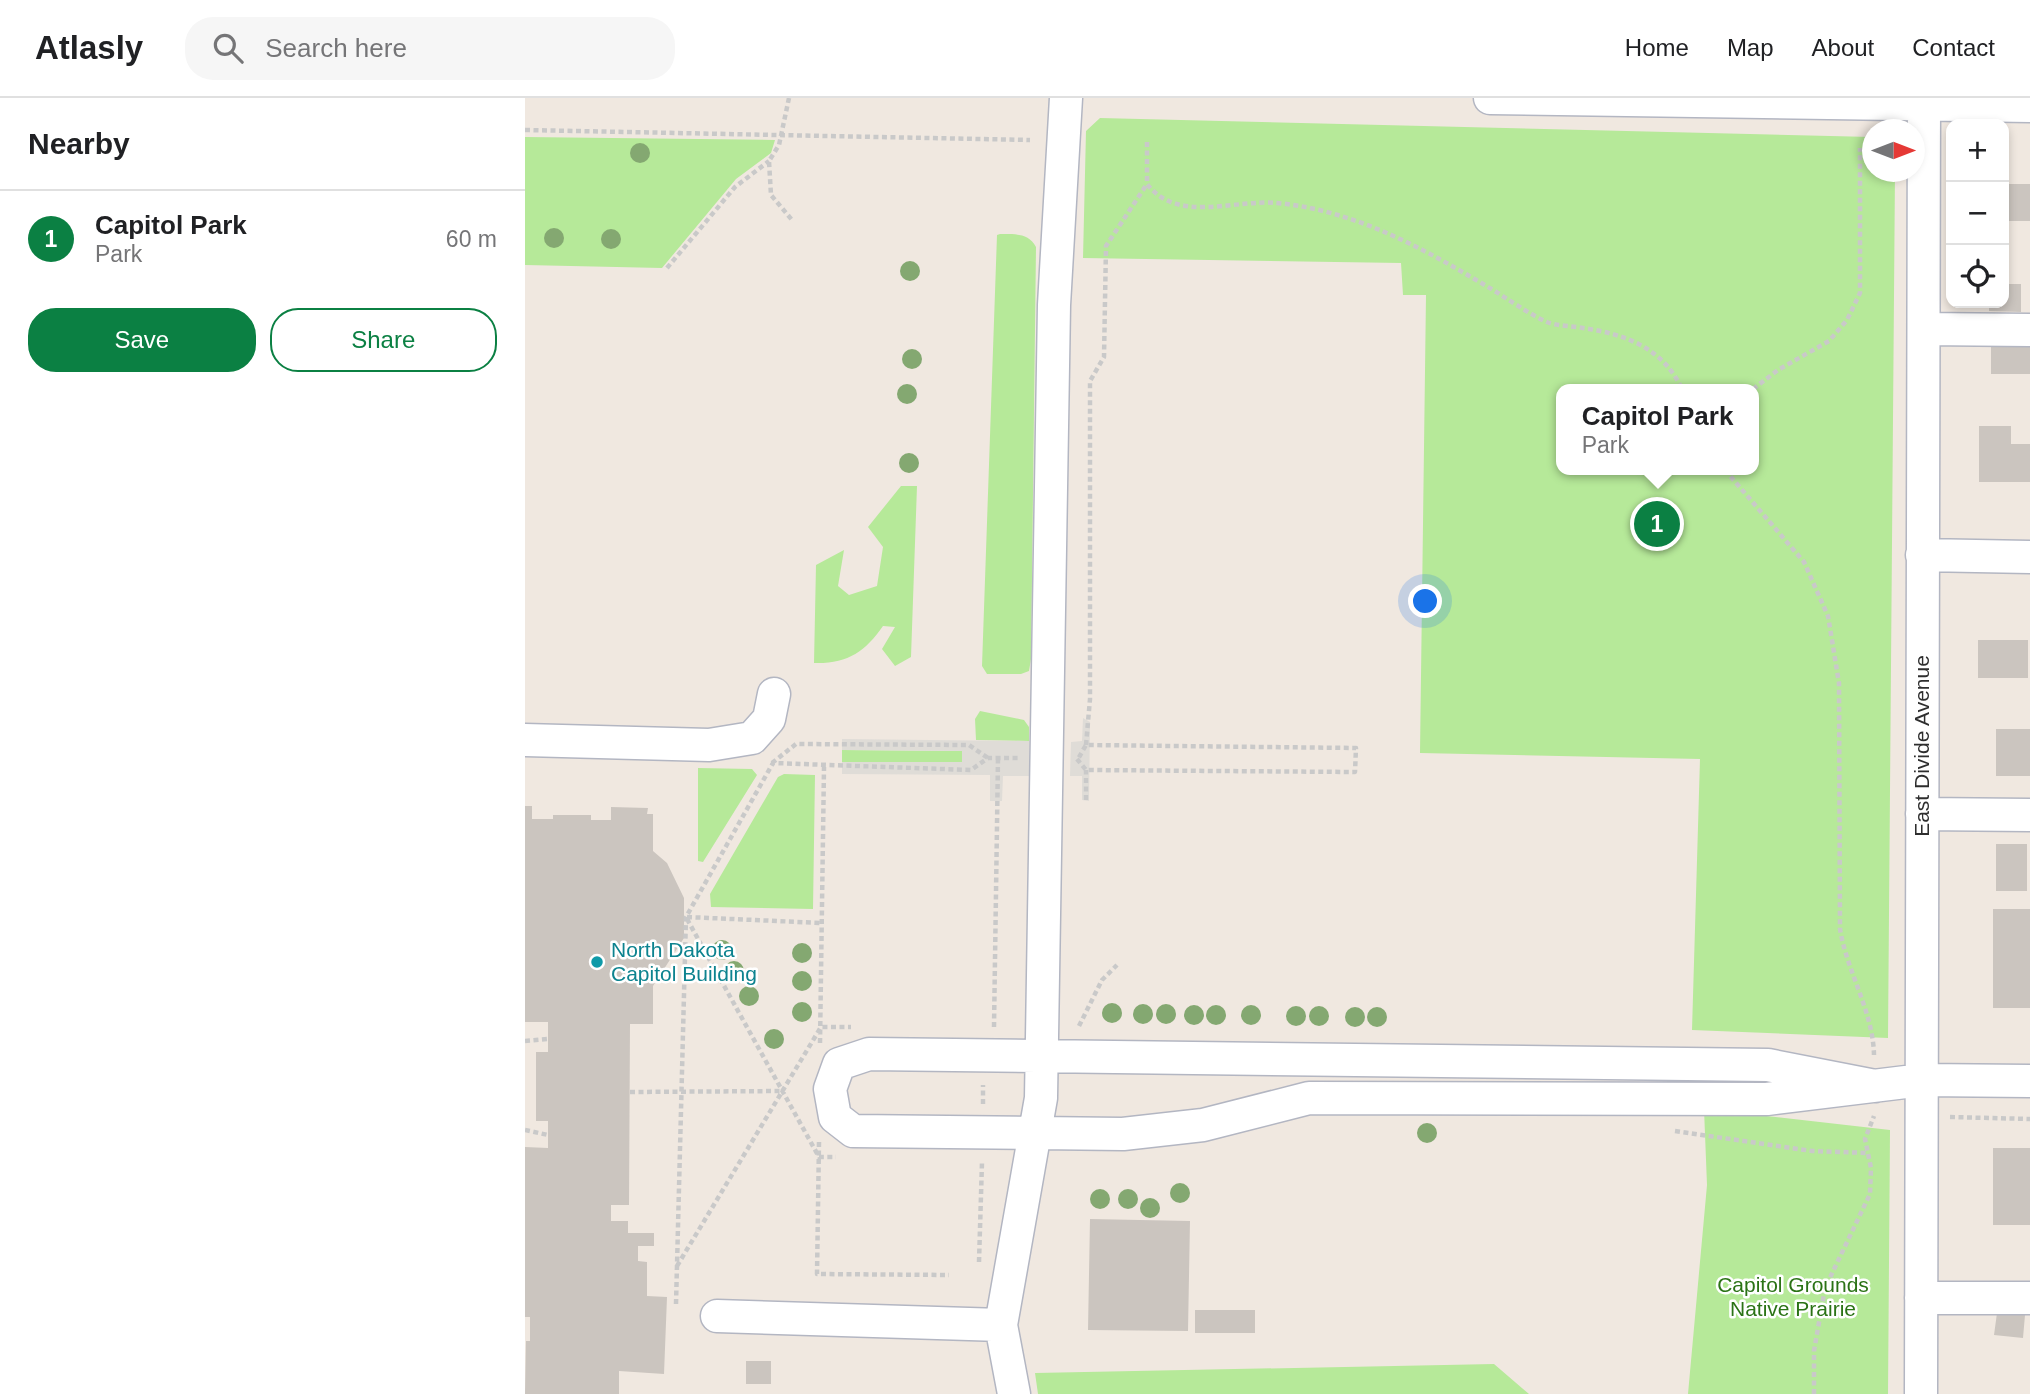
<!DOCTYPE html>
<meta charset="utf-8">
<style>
body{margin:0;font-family:Arial,sans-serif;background:#f6f6f6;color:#202124}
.controls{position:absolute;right:21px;top:21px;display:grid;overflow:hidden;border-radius:14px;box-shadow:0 4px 10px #0003}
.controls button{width:63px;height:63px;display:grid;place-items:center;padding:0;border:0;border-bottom:2px solid #e0e0e0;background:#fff;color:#202124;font:35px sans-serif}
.compass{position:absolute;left:1337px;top:21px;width:63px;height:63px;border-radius:50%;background:#fff;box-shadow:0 4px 10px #0003;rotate:90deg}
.you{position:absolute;left:901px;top:504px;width:24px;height:24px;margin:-18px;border:5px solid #fff;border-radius:50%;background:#1a73e8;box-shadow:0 0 0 10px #1a73e833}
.badge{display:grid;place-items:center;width:46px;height:46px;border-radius:50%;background:#0b8043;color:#fff;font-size:23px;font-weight:700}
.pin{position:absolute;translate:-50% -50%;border:4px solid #fff;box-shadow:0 2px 7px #0006}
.popup{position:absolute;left:1031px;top:286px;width:203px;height:91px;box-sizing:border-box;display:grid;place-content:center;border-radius:14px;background:#fff;filter:drop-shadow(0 2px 5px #0005);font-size:23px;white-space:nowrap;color:#757577}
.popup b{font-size:26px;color:#202124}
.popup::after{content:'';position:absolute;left:50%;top:100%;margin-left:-14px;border:14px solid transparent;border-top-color:#fff}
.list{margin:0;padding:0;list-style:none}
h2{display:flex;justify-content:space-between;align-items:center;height:91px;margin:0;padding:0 28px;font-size:30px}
h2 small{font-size:23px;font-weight:400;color:#757577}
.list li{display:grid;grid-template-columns:46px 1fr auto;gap:21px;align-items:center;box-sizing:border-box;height:98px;padding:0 28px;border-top:2px solid #e0e0e0}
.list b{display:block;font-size:26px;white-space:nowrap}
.list p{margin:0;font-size:23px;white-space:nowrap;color:#757577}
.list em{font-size:23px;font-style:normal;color:#757577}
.actions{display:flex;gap:14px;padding:21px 28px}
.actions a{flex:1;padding:16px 0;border:2px solid #0b8043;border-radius:28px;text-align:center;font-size:24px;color:#0b8043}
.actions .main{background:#0b8043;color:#fff}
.icon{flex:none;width:38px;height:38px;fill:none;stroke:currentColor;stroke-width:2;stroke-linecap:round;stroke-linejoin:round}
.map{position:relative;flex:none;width:1505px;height:1296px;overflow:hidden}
header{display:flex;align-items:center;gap:42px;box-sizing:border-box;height:98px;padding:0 35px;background:#fff;border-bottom:2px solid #e0e0e0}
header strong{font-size:33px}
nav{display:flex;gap:38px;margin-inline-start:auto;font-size:24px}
.search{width:490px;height:63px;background:#f6f6f6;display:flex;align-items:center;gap:18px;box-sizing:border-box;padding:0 24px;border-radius:28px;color:#757577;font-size:26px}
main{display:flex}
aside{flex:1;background:#fff}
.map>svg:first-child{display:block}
</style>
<header>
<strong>Atlasly</strong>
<div class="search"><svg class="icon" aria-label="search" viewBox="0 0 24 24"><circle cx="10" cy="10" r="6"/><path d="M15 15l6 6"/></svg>Search here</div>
<nav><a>Home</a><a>Map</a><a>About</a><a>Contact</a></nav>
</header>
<main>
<aside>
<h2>Nearby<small></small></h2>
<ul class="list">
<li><span class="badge">1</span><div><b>Capitol Park</b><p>Park</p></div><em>60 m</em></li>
</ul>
<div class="actions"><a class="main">Save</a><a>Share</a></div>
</aside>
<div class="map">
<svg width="1505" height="1296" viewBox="0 0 1505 1296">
<rect width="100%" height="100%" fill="#f0e8e0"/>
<path fill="#b6e999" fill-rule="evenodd" d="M575 20 1347 39 1348 74H1370L1363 940 1167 932 1175 661 895 655 901 197H878L876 165 558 160 561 33ZM1036 291H1228V372H1036Z
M0 39 250 42 246 55 211 81 137 170 0 167Z
M475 136C490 136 504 135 511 149L506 561 504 573 496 576H462L457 568 472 137Z
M376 388H392L386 559 370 568 357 551 370 529 358 528C340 554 322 566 289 565L291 467 319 452 313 488 324 497 352 488 358 449 343 429Z
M455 613 499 622 504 629V643L451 642 450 621Z
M317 652 437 653V665L317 664Z
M173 670 227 671 232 677 178 764 173 763Z
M259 676 290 677 288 811 186 809 185 796 253 679Z
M1179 1011 1365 1032 1363 1296H1163L1182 1087Z
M969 1266 1004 1296H513L510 1275Z"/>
<path fill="#dfdcd7" d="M558 620 565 624 564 703 557 702V678H545L546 644 557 643Z
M317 641 504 643V678H478L477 703H465V677L317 676V664H437V653L317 652Z"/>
<path fill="#cbc5bf" d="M1479 86H1505V123H1479Z
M1479 186H1496V214L1464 213V205H1479Z
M1466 247H1505V276H1466Z
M1454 328H1486V346H1505V384H1454Z
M1453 542H1503V580H1453Z
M1471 631H1505V678H1471Z
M0 708H7V721H28V717H66V722H86V709L123 710 122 716H128V753L142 765 159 800V840L128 888V926H105L104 1107H86V1123H103V1135H129V1148H113V1163L122 1164V1198L142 1199 139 1276 94 1273V1296H0L1 1243H5V1219H0V1049L23 1050V1023H11V954H23V924H0Z
M1471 746H1502V793H1471Z
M1468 811H1505V910H1468Z
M1468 1050H1505V1127H1468Z
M565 1121 665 1123 663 1233 563 1232Z
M670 1212H730V1235H670Z
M1472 1215 1500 1217 1498 1240 1469 1237Z
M221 1263H246V1286H221Z"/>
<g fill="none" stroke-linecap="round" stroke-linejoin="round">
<g stroke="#b3b6c2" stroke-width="35">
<path id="minor" d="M965 0 1505 8
M1399 231 1505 232
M1397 457 1505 459
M0 642 184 647 227 640 244 621 249 596
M1397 716 1505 717
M1350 988 1243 967 344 956 314 966 305 991 310 1019 328 1033 598 1036 678 1027 784 1000 1242 1001 1397 982 1505 983
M1396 1200H1505
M192 1218 476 1227
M489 1296 476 1227 516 1000 529 207 541 0
M1396 1296 1399 0"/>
</g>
<path stroke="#c9c9c9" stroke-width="4.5" stroke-dasharray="5 3.5" stroke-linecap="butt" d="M264 0 254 47 244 63 246 97 267 122
M0 32 505 42
M622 44V86C653 126 709 101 752 105 827 112 894 148 958 186 979 198 1000 214 1022 224 1032 228 1047 228 1058 230 1100 236 1138 250 1157 291
M142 170 210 89 244 63
M1228 291 1253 272 1304 243 1322 222 1335 195V50
M1200 372 1279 464 1303 518 1314 585 1315 831C1322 874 1348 913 1349 957
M561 647 565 601V283L579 259 581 148 622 86
M552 661 561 672 830 674 831 650 561 647 553 661
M247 665 271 646 444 647 463 660
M561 702V672
M162 819 297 825
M162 821 294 1059H311
M554 928 577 882 592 867
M469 929 473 660
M0 943 23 941
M295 945 299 669
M105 994 257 993
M458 1006V987
M1425 1019 1505 1021
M0 1032 23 1037
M1150 1033 1287 1053 1344 1055
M294 1044 292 1176 424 1177
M454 1164 457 1064
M152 1168 296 929H326
M151 1206 161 819 248 665 446 672 463 660H494
M1289 1296V1253L1300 1190 1345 1096 1346 1070 1340 1041 1349 1018"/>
<use href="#minor" stroke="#fff" stroke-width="32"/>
</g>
<g fill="#84a871">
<circle cx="115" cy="55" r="10"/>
<circle cx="29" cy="140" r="10"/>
<circle cx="86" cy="141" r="10"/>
<circle cx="385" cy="173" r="10"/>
<circle cx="387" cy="261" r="10"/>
<circle cx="382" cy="296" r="10"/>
<circle cx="384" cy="365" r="10"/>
<circle cx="197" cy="852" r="10"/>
<circle cx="277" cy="855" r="10"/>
<circle cx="209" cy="873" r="10"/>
<circle cx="277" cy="883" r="10"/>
<circle cx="224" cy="898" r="10"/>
<circle cx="277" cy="914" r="10"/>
<circle cx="587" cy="915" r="10"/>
<circle cx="618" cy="916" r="10"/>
<circle cx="641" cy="916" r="10"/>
<circle cx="669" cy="917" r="10"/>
<circle cx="691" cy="917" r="10"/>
<circle cx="726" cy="917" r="10"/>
<circle cx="771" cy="918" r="10"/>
<circle cx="794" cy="918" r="10"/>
<circle cx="830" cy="919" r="10"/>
<circle cx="852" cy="919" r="10"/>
<circle cx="249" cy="941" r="10"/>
<circle cx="902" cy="1035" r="10"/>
<circle cx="655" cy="1095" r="10"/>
<circle cx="575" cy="1101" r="10"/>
<circle cx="603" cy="1101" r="10"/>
<circle cx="625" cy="1110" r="10"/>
</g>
<circle fill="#0f9aa8" stroke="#fff" stroke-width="2.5" cx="72" cy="864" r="7"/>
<g text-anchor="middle" stroke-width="5" stroke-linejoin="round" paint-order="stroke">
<g font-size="21" fill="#2e2e2e" stroke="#fff">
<text transform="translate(1397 648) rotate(-90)" y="7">East Divide Avenue</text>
</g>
<g font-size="21" fill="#0d838f" stroke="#fff" text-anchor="start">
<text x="86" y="859">North Dakota<tspan x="86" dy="24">Capitol Building</tspan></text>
</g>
<g font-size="21" fill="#2b7316" stroke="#fff">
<text x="1268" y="1194">Capitol Grounds<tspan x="1268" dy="24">Native Prairie</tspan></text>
</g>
</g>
</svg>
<div class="controls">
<button>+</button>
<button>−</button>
<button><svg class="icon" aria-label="locate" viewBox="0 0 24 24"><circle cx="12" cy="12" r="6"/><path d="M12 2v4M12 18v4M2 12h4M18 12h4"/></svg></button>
</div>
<svg class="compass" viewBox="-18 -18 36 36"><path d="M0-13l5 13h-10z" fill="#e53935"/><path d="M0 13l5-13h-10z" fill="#757577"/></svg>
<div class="you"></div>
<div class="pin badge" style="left:1132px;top:426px">1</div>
<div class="popup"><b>Capitol Park</b>Park</div>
</div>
</main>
